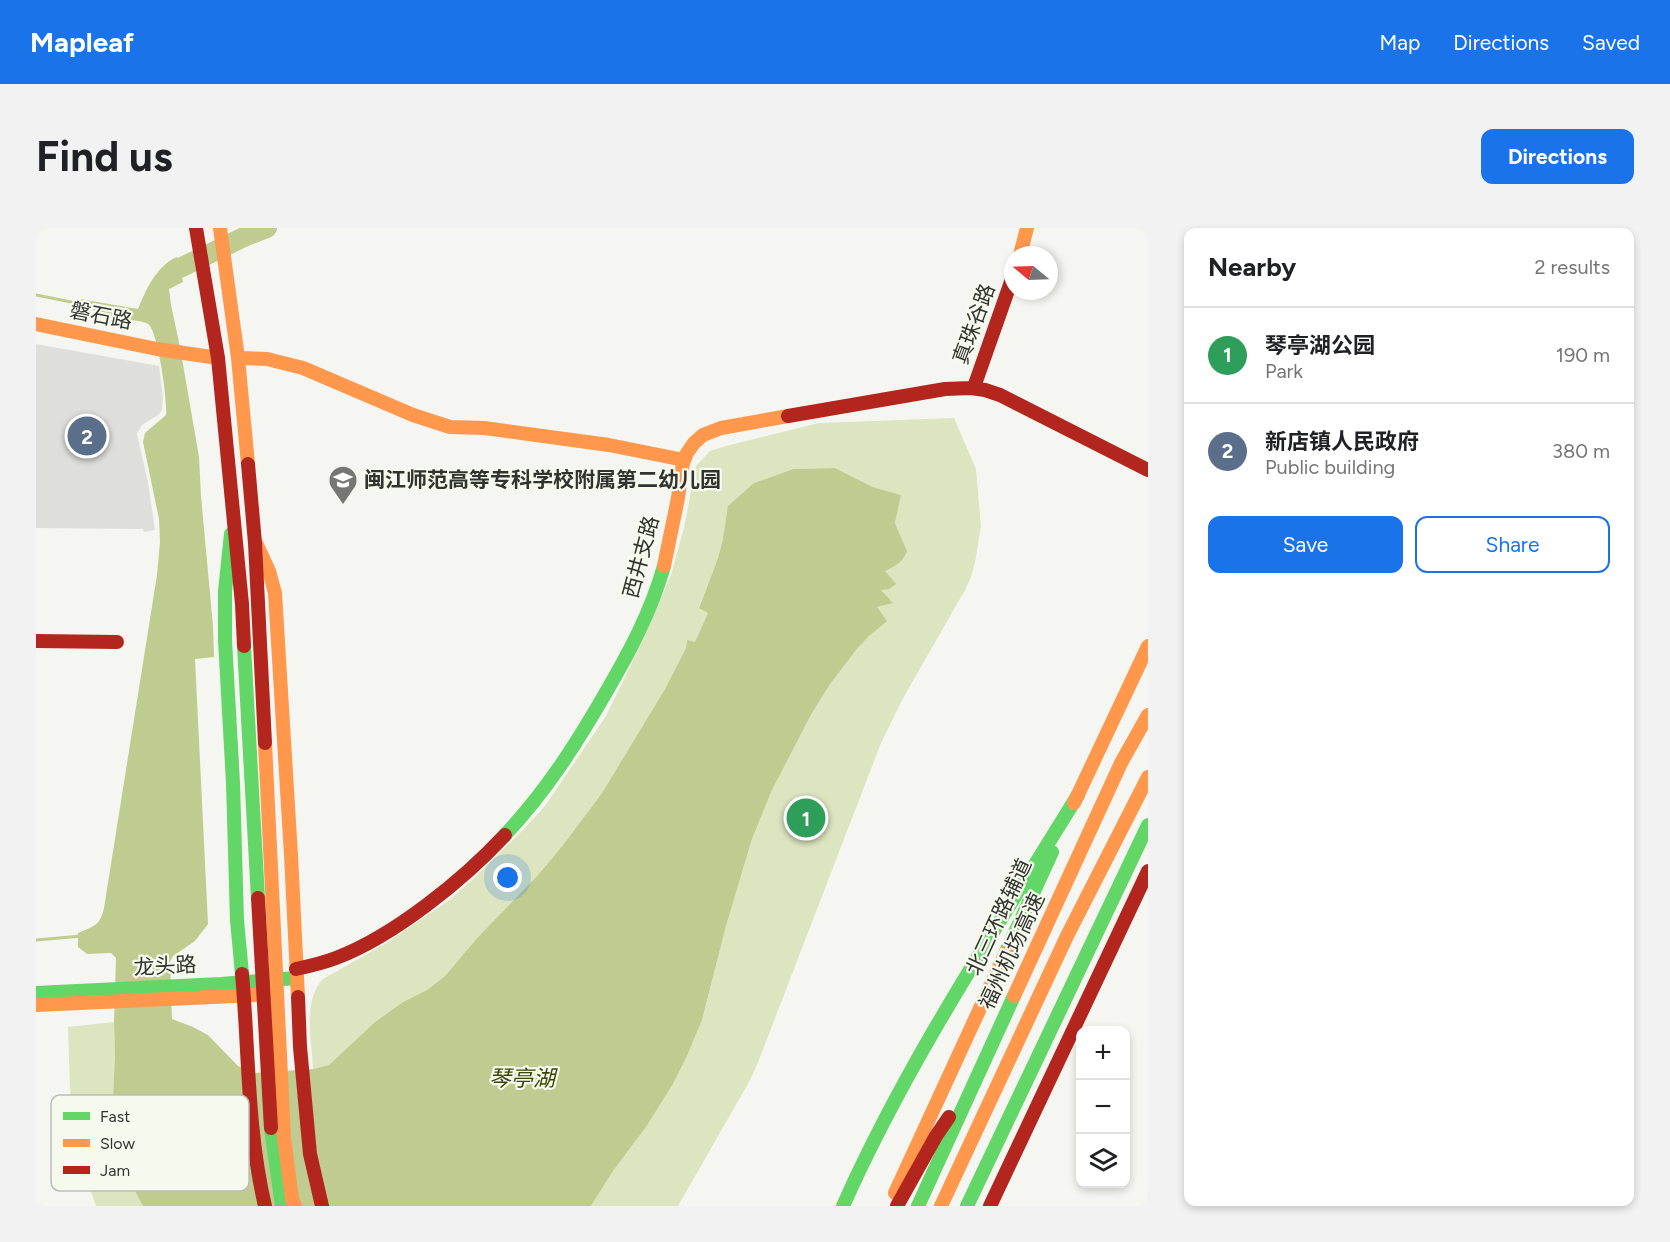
<!DOCTYPE html>
<meta charset="utf-8">
<style>
body{margin:0;font-family:Figtree,"Noto Sans SC",sans-serif;background:#f2f2f2;color:#202124}
.controls{position:absolute;right:18px;bottom:18px;display:grid;overflow:hidden;border-radius:12px;box-shadow:0 3px 9px #0003}
.controls button{width:54px;height:54px;display:grid;place-items:center;padding:0;border:0;border-bottom:2px solid #e0e0e0;background:#fff;color:#202124;font:30px sans-serif}
.compass{position:absolute;left:968px;top:18px;width:54px;height:54px;border-radius:50%;background:#fff;box-shadow:0 3px 9px #0003;rotate:289deg}
.you{position:absolute;left:472px;top:650px;width:21px;height:21px;margin:-15px;border:4px solid #fff;border-radius:50%;background:#1a73e8;box-shadow:0 0 0 9px #1a73e833}
.badge{display:grid;place-items:center;width:39px;height:39px;border-radius:50%;background:#1a73e8;color:#fff;font-size:20px;font-weight:700}
.pin{position:absolute;translate:-50% -50%;border:3px solid #fff;box-shadow:0 2px 6px #0006}
.list{margin:0;padding:0;list-style:none}
h2{display:flex;justify-content:space-between;align-items:center;height:78px;margin:0;padding:0 24px;font-size:26px}
h2 small{font-size:20px;font-weight:400;color:#757577}
.list li{display:grid;grid-template-columns:39px 1fr auto;gap:18px;align-items:center;box-sizing:border-box;height:96px;padding:0 24px;border-top:2px solid #e0e0e0}
.list b{display:block;font-size:22px;white-space:nowrap}
.list p{margin:0;font-size:20px;white-space:nowrap;color:#757577}
.list em{font-size:20px;font-style:normal;color:#757577}
.actions{display:flex;gap:12px;padding:18px 24px}
.actions a{flex:1;padding:14px 0;border:2px solid #1a73e8;border-radius:12px;text-align:center;font-size:21px;color:#1a73e8}
.actions .main{background:#1a73e8;color:#fff}
.icon{flex:none;width:33px;height:33px;fill:none;stroke:currentColor;stroke-width:2;stroke-linecap:round;stroke-linejoin:round}
.map{position:relative;flex:none;width:1112px;height:978px;overflow:hidden;border-radius:12px}
header{display:flex;align-items:center;gap:36px;box-sizing:border-box;height:84px;padding:0 30px;background:#1a73e8;color:#fff}
header strong{font-size:28px}
nav{display:flex;gap:33px;margin-inline-start:auto;font-size:21px}
.intro{display:flex;align-items:center;justify-content:space-between;box-sizing:border-box;height:144px;padding:0 36px}
h1{margin:0;font-size:42px}
.button{padding:15px 27px;border-radius:12px;background:#1a73e8;color:#fff;font-size:21px;font-weight:700}
main{display:flex;gap:36px;padding:0 36px}
aside{flex:1;background:#fff;border-radius:12px;box-shadow:0 3px 9px #0003}
.map>svg:first-child{display:block}
</style>
<header>
<strong>Mapleaf</strong>
<nav><a>Map</a><a>Directions</a><a>Saved</a></nav>
</header>
<div class="intro"><h1>Find us</h1><a class="button">Directions</a></div>
<main>
<div class="map">
<svg width="1112" height="978" viewBox="0 0 1112 978">
<rect width="100%" height="100%" fill="#f5f6f1"/>
<path fill="#dce4c0" d="M918 190 940 241 945 298 939 334 935 349 929 362 866 472 845 515 721 837 713 854 642 978H555L577 943 610 899 637 856 651 828 666 792 690 698 716 611 736 562 776 485 794 455 820 422 833 408 841 379 856 375 845 362 849 343 861 337 871 323 859 295 865 267 837 259 799 240 757 241 718 255 687 311 682 330 663 379 672 385 659 415 651 412 650 420 629 461 566 565 527 617 502 647 442 709 409 748 391 762 367 774 339 794 293 837 277 841C276 813 266 773 287 751L352 714 412 673 436 652 486 603 509 578 570 488 610 406 635 347 648 300 660 238 674 223 690 218 783 195Z
M78 794 79 827 77 868 80 920 83 934 107 978H60L38 915 34 859 32 799Z"/>
<path fill="#bfcb8f" d="M141 29 147 54 133 61 135 77 144 119 163 229 165 268 177 398 178 429 159 431 172 696 159 713 137 728 134 734 136 791 157 799 172 807 202 838 218 845 277 841 293 837 339 794 367 774 391 762 409 748 442 709 502 647 527 617 566 565 629 461 650 420 651 412 659 414 672 385 663 380 682 330 687 311 692 278 718 255 757 241 799 240 837 259 865 267 859 295 871 323C867 334 860 338 849 343L860 356 853 361 845 362 857 375 841 379 851 393 833 408 820 422 794 456 776 485 736 562 716 611 690 698 666 792 651 828 637 856 610 899 577 943 555 978H107L83 934 80 920 77 868 79 827 78 794 80 730 75 725 51 726 42 719V705C58 698 64 698 68 680L121 347 124 314 123 291 107 214 109 205 130 187C132 175 122 102 112 96 104 91 90 93 80 90 68 88 56 81 45 76L44 71 102 81C110 62 120 38 141 29Z"/>
<g fill="none" stroke-linecap="round" stroke-linejoin="round">
<path stroke="#bfcb8f" stroke-width="3" d="M0 67 45 76
M0 712 46 708"/>
<path stroke="#bfcb8f" stroke-width="20" d="M144 40 210 8 231 0"/>
</g>
<path fill="#dededa" d="M0 116 123 138 127 169 126 182 122 187 106 197 101 206 112 254 119 302 108 304 107 301 0 300Z"/>
<g fill="none" stroke-linecap="round" stroke-linejoin="round">
<path stroke="#63d668" stroke-width="14" d="M195 306 189 363V412L197 555 201 692 206 746
M208 418 222 670
M469 607C510 563 539 518 569 466 593 425 615 384 628 338
M970 724 1016 624
M0 765 185 756 260 750
M235 900 246 978
M807 978C871 834 960 701 1042 567
M882 978 978 768
M931 978 1112 597"/>
<path stroke="#ff974d" stroke-width="14" d="M184 0 202 130 212 236
M984 27 991 0
M0 96 121 121 182 130
M202 130 231 131 267 140 377 187 414 199 448 200 573 217 648 232
M220 315 233 343 239 365 255 627 262 769
M628 338 642 270 647 235 651 225 658 215 667 207 685 200 752 188
M229 515 248 910 256 971 259 978
M1038 575 1112 418
M978 768 1085 535 1112 487
M0 777 240 766
M859 965 970 724
M905 978 1031 708 1112 549"/>
<path stroke="#b3261e" stroke-width="14" d="M160 0 182 130 206 376 208 418
M938 159 977 48
M752 188 909 161 935 160 949 162 964 167 1112 242
M212 236 219 315 229 515
M0 413 81 414
M222 670 235 900
M260 741C274 738 287 735 300 730 358 708 427 652 469 607
M206 746C213 823 211 902 229 978
M262 769 264 819 274 926 286 978
M861 978 900 908 913 889
M954 978 1112 643"/>
</g>
<defs>
<g id="school-pin" transform="scale(1.5)"><path d="M0 17L-7.5 6A9.5 9.5 0 1 1 7.5 6Z" fill="#767773" stroke="#f6f9ee"/><path d="M0-5L7-2L0 1L-7-2ZM-4 1L0 2.5L4 1V4Q0 6-4 4Z" fill="#fff"/></g>
</defs>
<g fill-rule="evenodd">
<use href="#school-pin" x="307" y="252"/>
</g>
<g text-anchor="middle" stroke-width="4.5" stroke-linejoin="round" paint-order="stroke">
<g font-size="21" fill="#32332f" stroke="#f6f9ee">
<text transform="translate(65 88) rotate(11)" y="7">磐石路</text>
<text transform="translate(938 96) rotate(-70)" y="7">真珠谷路</text>
<text transform="translate(605 329) rotate(-75)" y="7">西井支路</text>
<text transform="translate(963 689) rotate(-65)" y="7">北三环路辅道</text>
<text transform="translate(976 723) rotate(-65)" y="7">福州机场高速</text>
<text transform="translate(129 738) rotate(-3)" y="7">龙头路</text>
</g>
<g font-size="21" font-weight="bold" fill="#32332f" stroke="#f6f9ee" text-anchor="start">
<text x="328" y="259">闽江师范高等专科学校附属第二幼儿园</text>
</g>
<g font-size="22" font-style="italic" fill="#3b4403" stroke="#f6f9ee">
<text x="486" y="858">琴亭湖</text>
</g>
</g>
<rect x="15" y="867" width="198" height="96" rx="9" fill="#f6f9ee" stroke="#bbbeb5" stroke-width="1.5"/>
<rect x="27" y="884" width="27" height="8" fill="#63d668"/>
<rect x="27" y="911" width="27" height="8" fill="#ff974d"/>
<rect x="27" y="938" width="27" height="8" fill="#b3261e"/>
<g font-size="16" fill="#32332f">
<text x="64" y="894">Fast</text>
<text x="64" y="921">Slow</text>
<text x="64" y="948">Jam</text>
</g>
</svg>
<div class="controls">
<button>+</button>
<button>−</button>
<button><svg class="icon" aria-label="layers" viewBox="0 0 24 24"><path d="M12 4l9 5-9 5-9-5zM3 14l9 5 9-5"/></svg></button>
</div>
<svg class="compass" viewBox="-18 -18 36 36"><path d="M0-13l5 13h-10z" fill="#e53935"/><path d="M0 13l5-13h-10z" fill="#757577"/></svg>
<div class="you"></div>
<div class="pin badge" style="left:770px;top:590px;background:#2e9e5b">1</div>
<div class="pin badge" style="left:51px;top:208px;background:#5c6f8a">2</div>
</div>
<aside>
<h2>Nearby<small>2 results</small></h2>
<ul class="list">
<li><span class="badge" style="background:#2e9e5b">1</span><div><b>琴亭湖公园</b><p>Park</p></div><em>190 m</em></li>
<li><span class="badge" style="background:#5c6f8a">2</span><div><b>新店镇人民政府</b><p>Public building</p></div><em>380 m</em></li>
</ul>
<div class="actions"><a class="main">Save</a><a>Share</a></div>
</aside>
</main>
